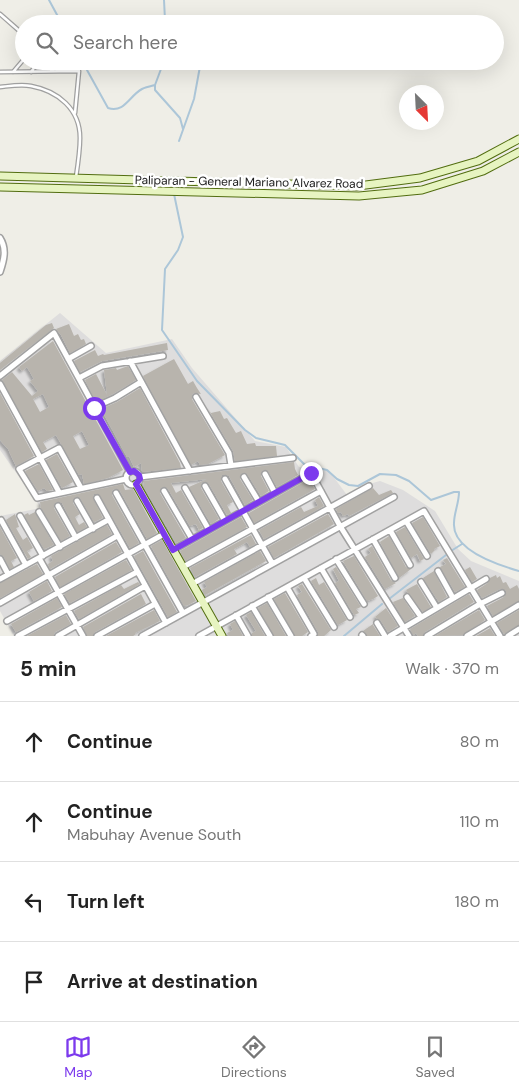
<!DOCTYPE html>
<meta charset="utf-8">
<style>
body{margin:0;font-family:"DM Sans",sans-serif;background:#f2f2f2;color:#222}
.compass{position:absolute;left:399px;top:85px;width:45px;height:45px;border-radius:50%;background:#fff;box-shadow:0 5px 20px #0002;rotate:156deg}
.stop{position:absolute;width:15px;height:15px;margin:-11px;border:4px solid #7c3aed;border-radius:50%;background:#fff}
.stop.end{background:#7c3aed;border-color:#fff;box-shadow:0 1px 5px #0008}
.list{margin:0;padding:0;list-style:none}
h2{display:flex;justify-content:space-between;align-items:center;height:65px;margin:0;padding:0 20px;font-size:21px}
h2 small{font-size:16px;font-weight:400;color:#767676}
.list li{display:grid;grid-template-columns:32px 1fr auto;gap:15px;align-items:center;box-sizing:border-box;height:80px;padding:0 20px;border-top:1px solid #e0e0e0}
.list b{display:block;font-size:19px;white-space:nowrap}
.list p{margin:0;font-size:16px;white-space:nowrap;color:#767676}
.list em{font-size:16px;font-style:normal;color:#767676}
.icon{flex:none;width:28px;height:28px;fill:none;stroke:currentColor;stroke-width:2;stroke-linecap:round;stroke-linejoin:round}
.map{position:relative;flex:none;width:519px;height:636px;overflow:hidden}
.search{position:absolute;background:#fff;box-shadow:0 5px 20px #0002;left:15px;right:15px;top:15px;height:55px;display:flex;align-items:center;gap:12px;box-sizing:border-box;padding:0 18px;border-radius:28px;color:#767676;font-size:19px}
.sheet{height:385px;background:#fff}
nav{display:flex;justify-content:space-around;align-items:center;box-sizing:border-box;height:70px;border-top:1px solid #e0e0e0;background:#fff;font-size:14px;color:#767676}
nav a{display:grid;justify-items:center;gap:2px}
nav .on{color:#7c3aed}
.map>svg:first-child{display:block}
</style>
<div class="map">
<svg width="519" height="636" viewBox="0 0 519 636">
<defs>
<filter id="shadow"><feDropShadow dx="-2.5" dy="2.5" stdDeviation="1" flood-color="#0004"/></filter>
</defs>
<rect width="100%" height="100%" fill="#efeee7"/>
<path fill="#dedddd" d="M60 313 106 353 172 339 192 368 255 441 286 447 299 467 329 471 347 495 369 484 380 481 403 490 435 511 458 549 471 561 519 581V636H14L0 611V516L41 508 0 450V361Z"/>
<g fill="none" stroke-linecap="round" stroke-linejoin="round">
<path stroke="#acc6d8" stroke-width="2" d="M49 0 62 24
M164 0 165 20 167 24
M82 61 108 108C125 113 129 96 142 89 146 87 151 86 155 85
M164 61 155 85V90L180 118 183 129
M179 141 194 99 201 61
M172 177 174 190
M174 194 183 237 178 250 165 269 162 330 197 381 245 430 256 438 285 445 305 465 327 470 337 479 349 485 358 486 380 474 396 475 409 481 431 500 454 492H459C459 503 454 513 454 523 452 550 498 565 519 571
M451 551 462 544
M389 599 446 555
M344 636 382 604"/>
</g>
<path fill="#b8b4ad" fill-rule="evenodd" filter="url(#shadow)" d="M52 323 54 328 0 370V363L46 325Z
M69 324 74 336 78 334 81 340 84 339 86 344 70 353 61 335 56 329Z
M53 341 123 470 108 478 84 484 82 474 79 475 56 435 43 442 47 449 42 452 2 380 12 372 32 396 38 391 30 381 34 379 27 367 22 371 19 367ZM43 394 49 407 40 412 33 399ZM82 431 89 445 80 449 73 436Z
M167 343 168 350 102 361 80 372 74 361 95 350 98 356 103 354 104 355Z
M174 359 188 384 193 381 197 388 201 394 194 393 192 395V399L225 455 208 464 200 465 198 461 191 465 143 376Z
M128 366 136 380 113 394 96 402 85 380 96 374 107 395 104 370 116 368 117 370Z
M140 388 180 463 181 468 142 472 141 463 134 467 129 456 127 457 101 409 117 402Z
M0 393 34 456 16 466 8 449 0 440Z
M207 407 211 413 220 411 224 419 227 418 236 433 241 431 247 444 255 443 256 446H276L277 456 235 461 233 451Z
M57 454 73 482 62 488 46 460Z
M294 462 295 469 298 475 277 487 268 471 265 470 262 471 261 476 269 491 261 496 247 474 244 473 241 474 240 479 253 500 245 505 229 476 226 475H222L221 481 233 502 227 505 231 513 227 515 209 484 206 482H202L201 488 219 519 211 524 189 487 207 479 171 483 176 493 181 490 203 528 199 530 196 524 190 526 168 489 164 487 161 488 160 493 186 538 176 543 144 487 143 481Z
M39 464 53 490 47 491 44 488 38 491 25 471Z
M309 479 315 489 254 523 249 513Z
M123 484 125 490 133 489 157 533 147 539 120 491 114 489 112 491V495L139 543 130 548 99 494H94L93 498 103 518 94 522 80 498 77 497 73 499V503L80 514 75 517 79 525 84 522 87 527 77 532 62 503 58 502 55 503 54 508 70 536 61 541 41 508 40 502Z
M373 488 379 495 391 490 393 493 349 516 348 514 343 516 341 512 338 513 336 509Z
M319 497 324 506 264 539 259 530 301 507 304 512 318 506 315 500Z
M35 512 54 545 44 549 24 515 28 513 29 515Z
M15 514 19 527 16 528 23 540 27 537 33 548 27 551 31 557 28 559 6 520Z
M328 514 334 524 274 558 268 547Z
M241 517 247 527 185 561 180 551Z
M423 517 440 546 434 549 435 550 431 554 412 523Z
M107 525 112 534 50 569 48 564 53 561 51 556Z
M0 527 17 558 11 561 14 567 10 569 4 557 0 554Z
M405 527 424 559 420 561 417 554 411 558 396 532Z
M251 535 256 544 250 547 247 542 240 546 234 549 237 554 195 577 190 568Z
M389 536 406 567 411 569 399 578 380 542Z
M162 540 196 601 188 605 184 606 151 546Z
M116 542 122 552 60 587 55 577Z
M372 546 391 580 396 583 385 589 365 557 371 553 368 549Z
M143 551 177 612 168 617 134 556Z
M260 551 266 561 205 595 202 590 207 587 204 582Z
M354 556 378 596 373 599 367 601 343 561Z
M447 558 465 587 455 592 440 567 446 564 443 560Z
M126 560 132 570 70 603 64 594Z
M37 564 43 574 0 598V583Z
M336 567 361 607 356 609 359 613 354 615 335 583 339 581 333 569Z
M470 567 477 579 472 582 465 570Z
M434 571 447 597 439 602 423 578Z
M496 575 497 578 500 576 503 583 506 582 510 589 517 585 519 589V601L493 616 487 606 504 597 506 594V591L500 589 482 598 477 590 488 583 490 578Z
M316 578 319 585 324 582 347 620 338 625 311 581Z
M47 581 52 591 34 601 29 592Z
M138 582 140 584 79 619 74 611 121 585 124 589Z
M302 584 331 630 324 636H318V632L297 595 302 592 298 586Z
M417 584 431 607 423 612 406 590Z
M285 593 308 632 302 636H295L274 599Z
M141 594 146 604 95 632 93 636H87L83 627Z
M469 594 474 602 425 632 423 636H418L416 633 413 635 410 629Z
M57 598 62 607 16 632 11 624Z
M403 598 415 616 405 622 393 602Z
M267 603 286 636H274L258 608Z
M386 608 398 626 388 632 381 621 375 617Z
M154 610 160 621 135 633 136 634 133 636H106Z
M479 610 485 620 463 635 435 636Z
M519 610V625L504 634 497 623Z
M251 612 265 636H252V633L256 631 246 615Z
M66 615 71 624 55 632 54 636H27Z
M235 621 243 636H229L227 633 233 630 230 624Z
M373 624V625L380 636H367L363 631Z
M490 628 495 636H476L485 631Z"/>
<g fill="none" stroke-linecap="round" stroke-linejoin="round">
<g stroke="#a1a1a1" stroke-width="5">
<path id="lane" d="M0 14 24 35
M51 71 58 61
M0 72 79 71 75 113
M13 72 24 59
M31 72 39 61
M0 87C10 86 21 84 31 86 58 91 80 109 80 138 80 151 78 164 76 177"/>
</g>
<g stroke="#a1a1a1" stroke-width="8">
<path id="street" d="M0 238C7 249 4 260 0 272
M68 359 91 346
M130 361 190 471
M0 376 54 333 130 472
M79 378 102 366 163 356
M0 384 59 492
M196 397 229 453 231 465
M95 407 115 398 141 382
M126 478a7 7 0 1 1 14 0a7 7 0 1 1-14 0Z
M265 474 275 493
M140 477 293 458
M244 477 259 502
M225 479 272 563
M205 486 225 521
M81 488 59 448 19 469 37 498 126 479
M185 488 209 530
M164 491 192 539
M116 493 183 613
M97 498 166 623
M77 501 93 529
M58 506 76 538
M39 512 60 547
M20 516 43 556
M1 520 26 565
M406 521 427 556
M390 530 410 565
M373 539 395 578
M173 550 311 473 340 526 409 636
M39 558 83 636
M0 559 8 574
M336 559 364 604
M183 567 321 491
M321 568 350 617
M438 571 453 598
M304 578 334 627
M0 579 108 520
M421 582 437 608
M192 584 369 486
M287 587 314 634 311 636
M268 597 291 636
M407 597 421 617
M0 603 117 536
M252 606 270 636
M236 615 248 636
M7 621 164 534
M377 623 385 636
M362 635 363 636
M18 636 137 572
M58 636 145 586
M97 636 155 604
M142 636 394 497
M199 636 424 511 500 636
M390 636 486 579
M427 636 480 604 502 593
M467 636 519 605
M508 636 519 629"/>
</g>
<g stroke="#526d10" stroke-width="9">
<path id="secondary" d="M0 176 358 186 420 178 478 161 519 139
M0 187 359 196 422 190 483 171 519 152
M136 484 222 636"/>
</g>
<use href="#lane" stroke="#fff" stroke-width="2.5"/>
<use href="#street" stroke="#fff" stroke-width="5"/>
<use href="#secondary" stroke="#e7f4c1" stroke-width="7"/>
</g>
<g fill="none" stroke-linecap="round" stroke-linejoin="round">
<path stroke="#7c3aed" stroke-width="6" d="M94 408 130 472 134 471 139 475 140 479 136 484 173 550 311 473"/>
</g>
<g text-anchor="middle" stroke-width="5" stroke-linejoin="round" paint-order="stroke">
<g font-size="12" fill="#202020" stroke="#fff">
<text transform="translate(249 182) rotate(1)" y="4">Paliparan - General Mariano Alvarez Road</text>
</g>
</g>
</svg>
<svg class="compass" viewBox="-18 -18 36 36"><path d="M0-13l5 13h-10z" fill="#e53935"/><path d="M0 13l5-13h-10z" fill="#767676"/></svg>
<div class="stop" style="left:94px;top:408px"></div>
<div class="stop end" style="left:311px;top:473px"></div>
<div class="search"><svg class="icon" aria-label="search" viewBox="0 0 24 24"><circle cx="10" cy="10" r="6"/><path d="M15 15l6 6"/></svg>Search here</div>
</div>
<section class="sheet">
<h2>5 min<small>Walk · 370 m</small></h2>
<ul class="list">
<li><svg class="icon" aria-label="ahead" viewBox="0 0 24 24"><path d="M12 20V5M6 11l6-6 6 6"/></svg><div><b>Continue</b></div><em>80 m</em></li>
<li><svg class="icon" aria-label="ahead" viewBox="0 0 24 24"><path d="M12 20V5M6 11l6-6 6 6"/></svg><div><b>Continue</b><p>Mabuhay Avenue South</p></div><em>110 m</em></li>
<li><svg class="icon" aria-label="left" viewBox="0 0 24 24"><path d="M17 20v-9H6M10 6l-5 5 5 5"/></svg><div><b>Turn left</b></div><em>180 m</em></li>
<li><svg class="icon" aria-label="arrive" viewBox="0 0 24 24"><path d="M6 21V4h12l-3 4 3 4H6"/></svg><div><b>Arrive at destination</b></div></li>
</ul>
</section>
<nav>
<a class="on"><svg class="icon" aria-label="map" viewBox="0 0 24 24"><path d="M3 6l6-2 6 2 6-2v14l-6 2-6-2-6 2zM9 4v14M15 6v14"/></svg>Map</a>
<a><svg class="icon" aria-label="directions" viewBox="0 0 24 24"><path d="M12 3l9 9-9 9-9-9zM9 14v-3h6M13 9l2 2-2 2"/></svg>Directions</a>
<a><svg class="icon" aria-label="saved" viewBox="0 0 24 24"><path d="M7 4h10v16l-5-4-5 4z"/></svg>Saved</a>
</nav>
